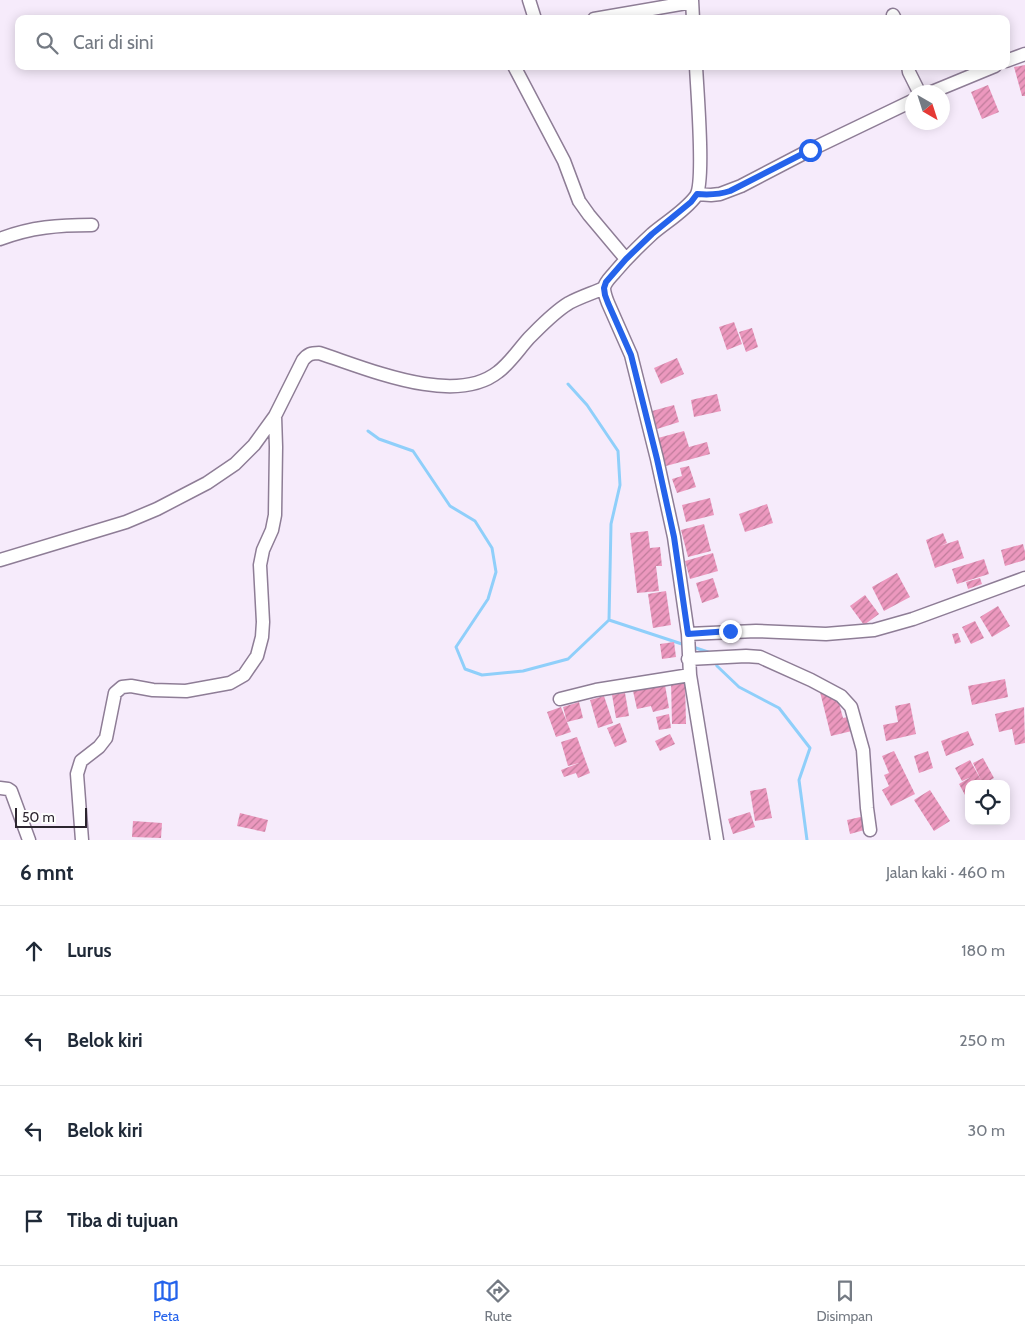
<!DOCTYPE html>
<html lang="id">
<meta charset="utf-8">
<style>
body{margin:0;font-family:Cabin,sans-serif;background:#f2f2f3;color:#1f2937}
.controls{position:absolute;right:15px;bottom:15px;display:grid;overflow:hidden;border-radius:10px;box-shadow:0 2px 12px #0003}
.controls button{width:45px;height:45px;display:grid;place-items:center;padding:0;border:0;border-bottom:1px solid #e0e1e3;background:#fff;color:#1f2937;font:25px sans-serif}
.compass{position:absolute;left:905px;top:85px;width:45px;height:45px;border-radius:50%;background:#fff;box-shadow:0 2px 12px #0003;rotate:141deg}
.scale{position:absolute;left:15px;bottom:12px;width:72px;box-sizing:border-box;padding-left:5px;border:2px solid #2c252f;border-top:0;font-size:14px;line-height:18px;white-space:nowrap;color:#2c252f;-webkit-text-stroke:4px #fdfdfd;paint-order:stroke}
.stop{position:absolute;width:15px;height:15px;margin:-11px;border:4px solid #2563eb;border-radius:50%;background:#fff}
.stop.end{background:#2563eb;border-color:#fff;box-shadow:0 1px 5px #0008}
.list{margin:0;padding:0;list-style:none}
h2{display:flex;justify-content:space-between;align-items:center;height:65px;margin:0;padding:0 20px;font-size:21px}
h2 small{font-size:16px;font-weight:400;color:#747a83}
.list li{display:grid;grid-template-columns:32px 1fr auto;gap:15px;align-items:center;box-sizing:border-box;height:90px;padding:0 20px;border-top:1px solid #e0e1e3}
.list b{display:block;font-size:19px;white-space:nowrap}
.list em{font-size:16px;font-style:normal;color:#747a83}
.icon{flex:none;width:28px;height:28px;fill:none;stroke:currentColor;stroke-width:2;stroke-linecap:round;stroke-linejoin:round}
.map{position:relative;flex:none;width:1025px;height:840px;overflow:hidden}
.search{position:absolute;background:#fff;box-shadow:0 2px 12px #0003;left:15px;right:15px;top:15px;height:55px;display:flex;align-items:center;gap:12px;box-sizing:border-box;padding:0 18px;border-radius:10px;color:#747a83;font-size:19px}
.sheet{height:425px;background:#fff}
nav{display:flex;justify-content:space-around;align-items:center;box-sizing:border-box;height:70px;border-top:1px solid #e0e1e3;background:#fff;font-size:14px;color:#747a83}
nav a{display:grid;justify-items:center;gap:2px}
nav .on{color:#2563eb}
.map>svg:first-child{display:block}
</style>
<div class="map">
<svg width="1025" height="840" viewBox="0 0 1025 840">
<defs>
<pattern id="building-hatch" width="6" height="6" patternUnits="userSpaceOnUse" patternTransform="scale(1.25)"><rect width="6" height="6" fill="#ec98be"/><path d="M-1 1l2-2M0 6l6-6M5 7l2-2" fill="none" stroke="#bf7c9b"/></pattern>
</defs>
<rect width="100%" height="100%" fill="#f6ebfb"/>
<g fill="none" stroke-linecap="round" stroke-linejoin="round">
<path stroke="#8fcffa" stroke-width="3" d="M568 384 587 405 618 451 620 485 611 524 609 620 685 645
M368 431 379 439 413 451 450 506 475 521 492 548 496 572 488 599 456 647 465 669 482 675 523 671 568 659 609 620
M693 647 708 652
M715 660 717 666 739 687 779 708 810 748 799 780 807 840"/>
</g>
<path fill="url(#building-hatch)" d="M1025 65V96H1022L1014 67Z
M988 85 999 112 982 119 971 92Z
M734 322 742 344 727 350 719 327Z
M752 328 758 347 746 352 739 332Z
M677 358 684 374 661 384 654 368Z
M717 394 721 411 694 417 691 400Z
M674 405 679 422 657 429 652 411Z
M684 431 689 447 707 442 710 454 666 466 658 438Z
M689 466 696 487 677 493 672 479 682 476 680 468Z
M710 498 714 515 686 522 682 505Z
M767 504 773 523 745 532 739 514Z
M704 524 711 551 688 557 681 530Z
M648 531 650 548 660 547 662 566H656L659 591 637 593 630 533Z
M943 533 947 543 940 546 958 540 964 558 935 568 926 540Z
M1023 544 1025 552V560L1005 566 1001 550Z
M713 553 718 571 690 579 685 561Z
M984 559 989 574 957 584 952 569Z
M897 573 910 597 884 611 872 587Z
M713 578 719 597 702 603 696 583Z
M980 578 982 584 968 589 966 582Z
M666 591 671 625 653 628 648 594Z
M865 595 879 614 864 625 850 606Z
M998 606 1010 626 992 637 980 617Z
M975 621 984 638 971 644 962 627Z
M958 633 961 642 955 644 952 634Z
M674 642 676 657 662 659 660 644Z
M1005 679 1008 697 972 705 968 686Z
M671 681H685L686 724H672Z
M665 685 669 708 653 712 651 706 637 709 633 691Z
M835 688 843 718 852 716 856 730 831 736 820 692Z
M625 693 629 716 616 718 612 695Z
M604 696 613 723 598 728 590 700Z
M579 702 583 718 567 722 563 707Z
M910 703 916 734 886 741 883 725 898 722 895 706Z
M561 707 571 732 556 737 547 712Z
M1024 707 1025 743 1015 745 1012 729 999 732 995 714Z
M669 714 671 728 659 730 656 717Z
M620 723 627 742 615 747 607 728Z
M968 731 974 745 946 756 941 741Z
M670 734 675 744 660 751 655 741Z
M577 737 590 773 578 778 576 773 564 777 561 770 579 763 568 766 561 742Z
M894 751 915 794 891 806 882 790 889 786 884 775 889 773 882 756Z
M928 751 933 768 919 773 914 756Z
M983 758 994 778 983 784H969V792L965 795 959 784 971 777 962 781 955 768 970 760 981 780 973 763Z
M766 788 772 818 755 821 750 791Z
M930 790 950 821 934 831 914 800Z
M750 812 755 827 733 834 728 819Z
M240 813 268 820 265 832 237 826Z
M865 816 868 829 850 834 847 820Z
M133 821 162 823 161 838 132 837Z"/>
<g fill="none" stroke-linecap="round" stroke-linejoin="round">
<g stroke="#8e7d96" stroke-width="15">
<path id="minor" d="M529 0 535 19
M692 0 693 19
M893 15 895 19
M594 19 692 2
M1006 61 1025 54
M514 66 564 161 579 201 589 215 626 259
M696 66C697 89 705 182 696 196 685 211 666 222 652 234 639 246 626 259 615 272 611 277 605 282 604 288 604 293 606 298 608 303L631 355 657 459 674 537 688 634 690 675 717 840
M908 66 909 72 919 92
M932 92 995 66
M697 194 711 195 720 194 741 186 810 150 912 101
M0 239C31 227 59 225 92 225
M0 560 126 522 157 509 207 483 235 464 254 445 275 416 303 360C308 354 311 353 319 353 366 368 454 407 498 372 510 363 519 349 529 338 541 326 554 312 569 303 580 297 593 293 604 288
M688 634 756 631 826 634 874 630 913 619 1025 578
M688 659 746 656 760 657 811 680 841 696 851 707 863 750 867 808 870 830
M560 699 596 690 690 675
M0 788 8 789 11 791 29 840
M82 840 77 774 81 761 99 747 106 738 115 693 122 687 131 686 153 690 186 691 230 683 244 675 257 656 262 637 263 622 260 565 263 550 272 530 275 515 276 447 275 416"/>
</g>
<use href="#minor" stroke="#fff" stroke-width="12"/>
</g>
<g fill="none" stroke-linecap="round" stroke-linejoin="round">
<path stroke="#2563eb" stroke-width="6" d="M730 631 688 634 674 537 657 459 631 355 608 303 605 295 604 288 606 282 626 259 652 234 691 202 697 194C709 195 718 195 730 191L810 150"/>
</g>
</svg>
<div class="controls">
<button><svg class="icon" aria-label="locate" viewBox="0 0 24 24"><circle cx="12" cy="12" r="6"/><path d="M12 2v4M12 18v4M2 12h4M18 12h4"/></svg></button>
</div>
<svg class="compass" viewBox="-18 -18 36 36"><path d="M0-13l5 13h-10z" fill="#e53935"/><path d="M0 13l5-13h-10z" fill="#747a83"/></svg>
<div class="scale">50 m</div>
<div class="stop" style="left:810px;top:150px"></div>
<div class="stop end" style="left:730px;top:631px"></div>
<div class="search"><svg class="icon" aria-label="search" viewBox="0 0 24 24"><circle cx="10" cy="10" r="6"/><path d="M15 15l6 6"/></svg>Cari di sini</div>
</div>
<section class="sheet">
<h2>6 mnt<small>Jalan kaki · 460 m</small></h2>
<ul class="list">
<li><svg class="icon" aria-label="ahead" viewBox="0 0 24 24"><path d="M12 20V5M6 11l6-6 6 6"/></svg><div><b>Lurus</b></div><em>180 m</em></li>
<li><svg class="icon" aria-label="left" viewBox="0 0 24 24"><path d="M17 20v-9H6M10 6l-5 5 5 5"/></svg><div><b>Belok kiri</b></div><em>250 m</em></li>
<li><svg class="icon" aria-label="left" viewBox="0 0 24 24"><path d="M17 20v-9H6M10 6l-5 5 5 5"/></svg><div><b>Belok kiri</b></div><em>30 m</em></li>
<li><svg class="icon" aria-label="arrive" viewBox="0 0 24 24"><path d="M6 21V4h12l-3 4 3 4H6"/></svg><div><b>Tiba di tujuan</b></div></li>
</ul>
</section>
<nav>
<a class="on"><svg class="icon" aria-label="map" viewBox="0 0 24 24"><path d="M3 6l6-2 6 2 6-2v14l-6 2-6-2-6 2zM9 4v14M15 6v14"/></svg>Peta</a>
<a><svg class="icon" aria-label="directions" viewBox="0 0 24 24"><path d="M12 3l9 9-9 9-9-9zM9 14v-3h6M13 9l2 2-2 2"/></svg>Rute</a>
<a><svg class="icon" aria-label="saved" viewBox="0 0 24 24"><path d="M7 4h10v16l-5-4-5 4z"/></svg>Disimpan</a>
</nav>
